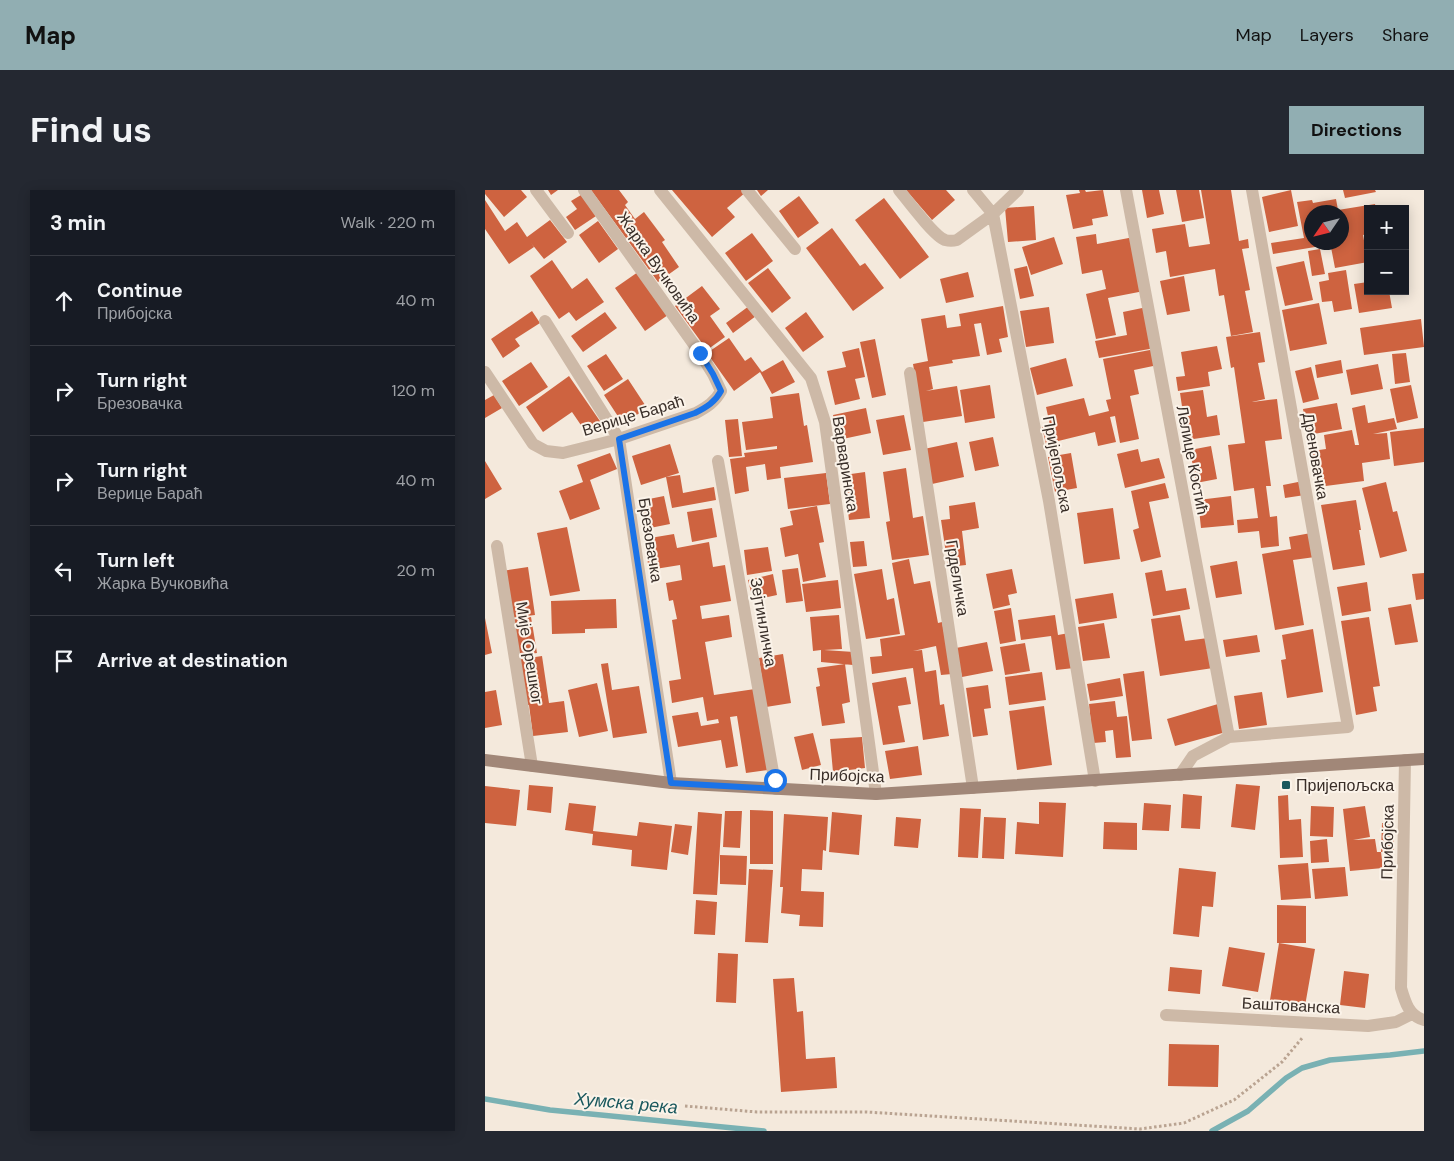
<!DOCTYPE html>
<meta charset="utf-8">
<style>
body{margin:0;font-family:"DM Sans",sans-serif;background:#242831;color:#f1f3f6}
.controls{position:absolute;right:15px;top:15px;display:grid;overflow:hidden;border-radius:0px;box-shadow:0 2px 12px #0003}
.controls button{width:45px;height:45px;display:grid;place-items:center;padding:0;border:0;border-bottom:1px solid #363941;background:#171b24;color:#f1f3f6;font:25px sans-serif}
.compass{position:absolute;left:819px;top:15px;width:45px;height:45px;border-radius:50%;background:#171b24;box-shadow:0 2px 12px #0003;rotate:235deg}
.stop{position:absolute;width:15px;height:15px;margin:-11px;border:4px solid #1a73e8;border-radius:50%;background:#fff}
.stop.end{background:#1a73e8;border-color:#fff;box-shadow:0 1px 5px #0008}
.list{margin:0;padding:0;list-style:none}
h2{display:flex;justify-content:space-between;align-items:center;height:65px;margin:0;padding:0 20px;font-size:21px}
h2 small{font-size:16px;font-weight:400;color:#9ea1a6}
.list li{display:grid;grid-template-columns:32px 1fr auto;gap:15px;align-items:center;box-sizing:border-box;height:90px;padding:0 20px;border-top:1px solid #363941}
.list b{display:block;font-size:19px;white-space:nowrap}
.list p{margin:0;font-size:16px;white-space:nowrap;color:#9ea1a6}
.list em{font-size:16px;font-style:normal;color:#9ea1a6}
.icon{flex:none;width:28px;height:28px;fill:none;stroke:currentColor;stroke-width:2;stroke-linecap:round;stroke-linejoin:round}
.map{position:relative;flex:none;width:939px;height:941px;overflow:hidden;border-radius:0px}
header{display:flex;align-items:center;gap:30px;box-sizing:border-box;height:70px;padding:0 25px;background:#91aeb2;color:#111}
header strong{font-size:24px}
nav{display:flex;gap:28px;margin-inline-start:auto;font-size:18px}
.intro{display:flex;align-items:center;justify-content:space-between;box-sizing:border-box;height:120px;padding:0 30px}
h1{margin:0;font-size:35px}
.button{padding:12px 22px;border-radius:0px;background:#91aeb2;color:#111;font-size:18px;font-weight:700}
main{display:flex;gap:30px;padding:0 30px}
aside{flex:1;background:#171b24;border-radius:0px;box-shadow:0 2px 12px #0003}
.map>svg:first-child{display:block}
</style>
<header>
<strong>Map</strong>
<nav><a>Map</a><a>Layers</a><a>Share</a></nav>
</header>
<div class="intro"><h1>Find us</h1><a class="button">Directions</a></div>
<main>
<aside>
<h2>3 min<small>Walk · 220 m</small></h2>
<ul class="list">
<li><svg class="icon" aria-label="ahead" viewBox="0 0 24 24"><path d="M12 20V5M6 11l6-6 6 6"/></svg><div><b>Continue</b><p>Прибојска</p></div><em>40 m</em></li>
<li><svg class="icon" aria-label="right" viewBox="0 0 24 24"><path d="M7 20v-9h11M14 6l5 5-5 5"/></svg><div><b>Turn right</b><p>Брезовачка</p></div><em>120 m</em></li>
<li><svg class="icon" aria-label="right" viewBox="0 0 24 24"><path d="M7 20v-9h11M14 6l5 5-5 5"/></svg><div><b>Turn right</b><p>Верице Бараћ</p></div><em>40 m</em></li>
<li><svg class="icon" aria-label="left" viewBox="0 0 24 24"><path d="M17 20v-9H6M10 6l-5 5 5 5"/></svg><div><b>Turn left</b><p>Жарка Вучковића</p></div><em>20 m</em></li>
<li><svg class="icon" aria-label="arrive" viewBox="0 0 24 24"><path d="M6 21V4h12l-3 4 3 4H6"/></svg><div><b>Arrive at destination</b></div></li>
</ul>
</aside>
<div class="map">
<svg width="939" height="941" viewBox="0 0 939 941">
<rect width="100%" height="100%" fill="#f4e9dc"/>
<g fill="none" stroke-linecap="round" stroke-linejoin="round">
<path stroke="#79b1b3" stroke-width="5.5" d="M0 909 65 920 279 941
M727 941 763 921 801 888 817 878 845 870 905 865 939 861"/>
</g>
<path fill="#ce6340" d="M0 0H36L42 7 19 27 0 4Z
M63 0H73L66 5Z
M106 0H134L143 12 140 15 150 29 159 22 180 50 177 52 194 77 173 92Z
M187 0H259L261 2 242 18 250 27 227 47Z
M272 0H283L276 6Z
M421 0H461L470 10 447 30Z
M594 0H600L601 2 618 0 623 26 607 29 608 35 588 39 581 5 595 3Z
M657 0H674L679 24 662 28Z
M691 0H714L719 28 697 32Z
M716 0H746L754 51 763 49 764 58 757 59 765 100 760 101 768 142 746 146 739 105 734 106 730 79 685 87 681 61 671 63 667 39 700 34 704 57 725 54Z
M806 0 813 36 784 42 777 7Z
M858 0H890L891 2 860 8Z
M96 5 111 26 90 40 81 27 92 19 86 11Z
M314 6 334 33 313 48 294 21Z
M399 8 444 67 415 89 370 30Z
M851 9 853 20 890 14 891 19H883V44L878 45 883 72 850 78 845 52H856V22H826V52H835L836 56 788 64 786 53 819 48 812 12 827 10 828 13Z
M0 10 20 41 32 32 42 47 65 30 82 52 59 69 46 53 49 57 24 74 0 39Z
M549 16 551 50 523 52 520 18Z
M113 31 133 59 114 73 94 45Z
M347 38 375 76 380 73 399 98 368 121 321 58Z
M267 43 288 71 261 91 240 63Z
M611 44 612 54 649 47 659 101 623 108 631 145 611 149 601 104 621 99 617 80 597 84 591 47Z
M569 47 578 74 546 85 537 57Z
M835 59 840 84 827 86 823 61Z
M67 70 87 99 102 88 119 112 91 131 84 122 74 129 45 86Z
M819 71 828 110 800 116 791 77Z
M542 76 549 106 535 109 529 79Z
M283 78 306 108 287 123 263 93Z
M861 80 867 119 849 122 847 111 837 112 834 92 844 90 843 83Z
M153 82 183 125 160 141 130 98Z
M483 82 489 107 461 113 455 89Z
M699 86 705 121 682 125 675 91Z
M883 92V101H904L907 118 874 123 869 94Z
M217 96 235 119 225 126 240 147 222 160 190 116Z
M834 113 842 154 805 161 797 120Z
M264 116 271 126 248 143 241 133Z
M518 116 523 147 514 149 517 162 502 165 496 133 489 134 495 166 467 170 468 173 444 177 448 199 441 201 472 196 477 226 438 232 428 174 443 171 436 129 460 125 462 138 476 136 474 124Z
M564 117 569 153 541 157 535 121Z
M662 117 670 158 614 168 610 151 642 145 638 122Z
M47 121 55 133 30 149 35 156 18 168 6 149Z
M120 122 132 138 98 162 86 146Z
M321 122 339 147 318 162 300 138Z
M936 129 939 157 879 165 875 138Z
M775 142 780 172 773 173 780 209 767 212 792 209 797 249 780 251 786 296H781L785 327 792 326 794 356 776 358 774 341 753 343 752 330 773 328 769 298 749 301 743 255 760 253 749 177 746 178 741 147Z
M244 148 260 171 266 167 277 182 298 170 310 192 287 204 275 182 249 201 222 163Z
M390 149 401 205 387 208 375 152Z
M732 156 737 179 723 182 725 196 693 201 691 187 700 186 696 162Z
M374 158 380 187 370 189 375 209 350 215 342 181 361 177 357 162Z
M670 159 673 175 649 180 654 204 645 206 654 249 635 253 630 226 625 227 631 252 613 256 610 242 561 254 557 237 565 235 561 217 599 208 604 226 624 221 621 210 626 209 618 169Z
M921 163 925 192 910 194 907 164Z
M121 164 138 189 119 201 102 176Z
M581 168 588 196 552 205 545 178Z
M856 170 858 183 832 188 830 175Z
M46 172 63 197 34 216 17 191Z
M893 174 898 199 866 205 861 180Z
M826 177 834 209 818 213 810 181Z
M84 186 117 234 102 244 87 222 58 242 41 217Z
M143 189 162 218 138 234 119 205Z
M505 195 510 228 480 233 475 200Z
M926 195 933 228 912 233 905 199Z
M718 200 722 227 732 225 735 245 702 250 695 203Z
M314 203 319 236 322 235 328 272 295 277 296 288 282 290 280 274 261 277 264 301 250 304 245 269 260 267 259 263 292 259V256L261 260 257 232 288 228 285 207Z
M9 205 17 218 0 228V210Z
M852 213 857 239 823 245 818 219Z
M880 215 883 233 909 228 912 239 888 244 902 243 905 269 877 273 879 291 833 297 827 261 841 259 839 245 867 240 870 255H874L867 218Z
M381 218 386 243 353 250 348 225Z
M419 225 426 260 398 265 391 230Z
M253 229 257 266 244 267 240 230Z
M939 238V272L909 276 905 242Z
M508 247 514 276 490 281 484 252Z
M472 252 479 287 447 294 439 259Z
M185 254 194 283 181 287 195 285 198 303 229 297 231 310 187 318 181 287 156 295 147 266Z
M726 256 732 289 711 293 705 260Z
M653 259 656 272 674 268 680 288 640 298 632 264Z
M125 263 132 279 105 290 115 319 85 330 74 301 98 292 92 275Z
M586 263 592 298 570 302 563 267Z
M0 271 17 299 0 309Z
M421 278 428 328 438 326 444 365 407 370 401 332 405 331 398 282Z
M380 282 385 328 364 330 359 285Z
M341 283 345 314 303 319 299 288Z
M818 291 820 305 800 308 798 295Z
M901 292 908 322 912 321 922 361 895 368 877 298Z
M680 293 684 308 664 312 676 367 656 372 648 340 654 338 646 301Z
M179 306 185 334 160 339 154 311Z
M746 306 749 335 716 338 713 310Z
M871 310 876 340H874L880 375 848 380 836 315Z
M490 312 494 338 477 341 481 375 463 377 456 330 465 329 464 316Z
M332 316 339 352 334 353 341 387 318 392 313 364 300 367 295 338 308 335 305 321Z
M227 318 232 347 207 352 202 322Z
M628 318 635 369 599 374 592 323Z
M82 337 95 401 65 406 52 343Z
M826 343 830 367 808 370 819 435 790 440 777 364 806 359 804 347Z
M189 344 192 358 224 352 228 377 240 375 246 411 215 416 217 429 244 425 247 447 220 452 229 505 270 499 283 580 261 583 252 526 245 527 253 576 241 578 236 550 193 557 187 526 213 522 216 536 234 533 233 529 222 531 218 507 187 513 184 491 196 489 187 430 192 429 188 410 184 411 181 393 197 390 195 375 164 380 159 349Z
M379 351 382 376 368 377 365 352Z
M283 357 287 381 262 385 259 360Z
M424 369 429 394 445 391 453 433 457 432 467 484 456 485 451 456 428 461 437 460 440 482 451 480 455 515 459 514 464 546 438 550 428 478 387 484 385 467 397 466 395 449 420 445 407 373Z
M752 371 757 404 731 408 725 376Z
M43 377 50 425 24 428 17 381Z
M313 378 318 411 301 413 297 380Z
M397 379 402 410 409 408 415 444 381 449 369 384Z
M527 379 532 403 523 405 525 415 508 419 501 384Z
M677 380 681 401 701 398 705 419 668 426 660 383Z
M939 383V409L931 410 927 384Z
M288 384 292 405 268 410 263 390Z
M353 390 356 418 321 422 317 394Z
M882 392 886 421 857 426 852 397Z
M628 403 632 428 594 434 590 409Z
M131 409 132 438 100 439V443L67 444 66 411Z
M926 414 933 452 910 455 903 418Z
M526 418 531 451 515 454 509 421Z
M354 425 357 459 339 460 369 462 368 475 336 472V460L328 461 325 427Z
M570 425 573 445 584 443 589 478 571 480 566 446 536 450 533 430Z
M695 425 700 451 723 448 728 478 675 486 666 429Z
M46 427 52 463 31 466 25 430Z
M884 427 895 496 888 497 892 521 871 525 856 431Z
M0 428 7 463 0 465Z
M619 433 625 468 598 471 593 437Z
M828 439 838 502 802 508 796 470 801 469 797 445Z
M772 445 775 462 741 467 738 450Z
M502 452 508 481 477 487 471 458Z
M540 453 545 481 520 485 515 457Z
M298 464 306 513 281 517 274 468Z
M57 466 64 513 79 511 83 542 48 546 44 515 38 516 31 470Z
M123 473 127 500 154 496 162 543 128 548 116 474Z
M360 474 365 512 357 514 360 533 337 536 331 497 335 496 332 478Z
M659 481 667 549 647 551 638 484Z
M557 482 561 510 524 515 520 487Z
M421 487 426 514 413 516 420 552 398 555 387 493Z
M635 488 638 506 605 511 602 494Z
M112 493 123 541 94 547 83 500Z
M503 495 506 518 499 519 503 545 488 547 481 498Z
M11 500 17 535 0 538V502Z
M777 502 782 535 754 539 749 506Z
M630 511 632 527 642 526 646 567 631 568 628 540 620 541 621 552 608 553 604 514Z
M733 514 741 542 690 556 682 529Z
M559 516 567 575 532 580 524 521Z
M328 543 336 575 317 580 309 547Z
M377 547 380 578 348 582 345 549Z
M433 556 437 585 405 589 400 561Z
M751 594 775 596 770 640 746 637Z
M44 595 68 597 66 623 42 620Z
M0 596 35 600 31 636 0 633Z
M698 604 717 606 715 639 696 638Z
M803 605 804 630 816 629 818 667 795 668 793 606Z
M554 612 581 613 578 667 530 664 532 632 554 634Z
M84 613 111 616 108 641 152 646 154 632 187 636 182 680 146 676 147 660 107 655 108 644 80 640Z
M659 613 686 615 684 641 657 640Z
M826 616 849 617 848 647 825 646Z
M880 616 885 647 868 650 890 649 892 662H896L898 678 865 681 858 619Z
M475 618 496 619 493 668 473 667Z
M265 620 288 621V674H265Z
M240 621H257L255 658 238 657Z
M213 622 237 624 232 705 208 704Z
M347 622 377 625 374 665 344 662Z
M299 624 343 627 341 661 338 660 337 680 317 679 316 701 339 702 338 737 314 736 315 725 296 723 298 697H295Z
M411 627 436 629 433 658 409 656Z
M499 627 521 628 519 669 497 668Z
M619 632 652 633V660L618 659Z
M897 633H909V662H896Z
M190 634 207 636 203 665 186 662Z
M842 649 844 672 826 673 825 651Z
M235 665 262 666 261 695 235 694Z
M823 673 826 708 796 710 793 675Z
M860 677 863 706 830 709 827 679Z
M694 678 731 682 728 717 717 716 714 747 688 744Z
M264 679 288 680 283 753 260 752Z
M211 710 232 712 230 745 209 744Z
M792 715 821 716V753H792Z
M794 753 830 759 820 816 785 810Z
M744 757 780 763 773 802 737 796Z
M233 763 253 764 251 813 231 812Z
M685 777 717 780 715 804 683 801Z
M859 781 884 784 880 818 855 815Z
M309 788 312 822 318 821 321 869 350 867 352 898 296 902 288 789Z
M684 854 734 855 733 897 683 896Z"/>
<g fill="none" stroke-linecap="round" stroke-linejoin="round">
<path stroke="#b9a391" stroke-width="3" stroke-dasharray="2.5 2.5" stroke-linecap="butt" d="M200 916 272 922H382L655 939 699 933 749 910 797 872 818 847"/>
<path stroke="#cdb9a7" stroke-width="12" d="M51 0 83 43
M175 0 326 188 340 232 391 604
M262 0 310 59
M414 0C423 11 449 46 460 50 464 51 468 51 472 50L508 24 533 0
M488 0 508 24 564 311 610 591
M641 0 744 547
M60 131 134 249 186 593
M0 182 48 254 61 261 78 263 134 249 211 223C222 217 230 212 236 201L228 184 215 163 99 0
M425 183 488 598
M233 271 291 599
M12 356 47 576
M920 570 916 798C920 812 924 826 939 830
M695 585 708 566 744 547 863 537 767 0
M681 825 883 836 911 832 927 824"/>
<path stroke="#a18778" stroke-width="12" d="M0 570 186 593 391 604 939 569"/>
</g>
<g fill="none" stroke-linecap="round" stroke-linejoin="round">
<path stroke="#1a73e8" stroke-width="6" d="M215 163 228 184 236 201C230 212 222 217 210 223L134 249 186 593 292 599 290 590"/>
</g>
<rect fill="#1b595e" stroke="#fbf3e9" stroke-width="2" x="796" y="590" width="10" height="10" rx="2.5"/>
<g text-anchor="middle" stroke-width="4" stroke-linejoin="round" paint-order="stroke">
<g font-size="16" fill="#392e28" stroke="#fbf3e9">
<text transform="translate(174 77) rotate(55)" y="6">Жарка Вучковића</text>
<text transform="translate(148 225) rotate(-17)" y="6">Верице Бараћ</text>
<text transform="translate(831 266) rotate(80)" y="6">Дреновачка</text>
<text transform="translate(708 270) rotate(79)" y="6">Лелице Костић</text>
<text transform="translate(361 274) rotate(81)" y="6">Варваринска</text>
<text transform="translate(573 274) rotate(79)" y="6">Пријепољска</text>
<text transform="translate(166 350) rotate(81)" y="6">Брезовачка</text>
<text transform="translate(473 388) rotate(81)" y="6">Грделичка</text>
<text transform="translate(279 432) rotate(80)" y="6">Зејтинличка</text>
<text transform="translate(45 463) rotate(81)" y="6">Мије Орешког</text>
<text transform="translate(362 585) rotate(2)" y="6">Прибојска</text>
<text transform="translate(902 652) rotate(-89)" y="6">Прибојска</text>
<text transform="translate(806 815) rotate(3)" y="6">Баштованска</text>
</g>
<g font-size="16" fill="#392e28" stroke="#fbf3e9" text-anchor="start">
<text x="811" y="601">Пријепољска</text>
</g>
<g font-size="18" font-style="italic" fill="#1b595e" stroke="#fbf3e9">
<text transform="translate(141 913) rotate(5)" y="6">Хумска река</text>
</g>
</g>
</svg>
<div class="controls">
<button>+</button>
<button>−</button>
</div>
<svg class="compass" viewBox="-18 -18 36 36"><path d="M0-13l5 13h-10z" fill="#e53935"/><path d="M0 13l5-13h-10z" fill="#9ea1a6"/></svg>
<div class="stop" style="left:290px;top:590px"></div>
<div class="stop end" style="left:215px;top:163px"></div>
</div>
</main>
